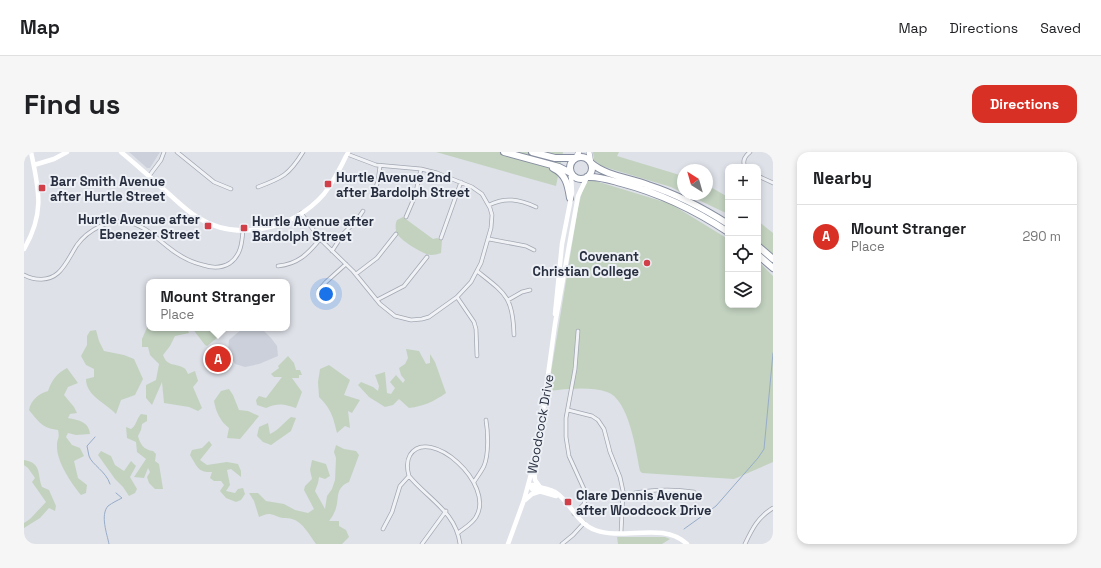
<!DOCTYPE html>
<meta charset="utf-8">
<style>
body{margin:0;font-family:"Space Grotesk",sans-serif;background:#f6f6f6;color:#202124}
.controls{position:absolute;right:12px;top:12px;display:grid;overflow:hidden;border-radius:8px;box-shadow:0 2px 6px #0003}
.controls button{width:36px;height:36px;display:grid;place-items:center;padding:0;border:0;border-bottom:1px solid #e0e0e0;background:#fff;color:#202124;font:20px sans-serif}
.compass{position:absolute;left:653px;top:12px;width:36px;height:36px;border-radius:50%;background:#fff;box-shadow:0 2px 6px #0003;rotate:323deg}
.you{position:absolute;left:302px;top:142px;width:14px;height:14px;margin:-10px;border:3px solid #fff;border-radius:50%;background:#1a73e8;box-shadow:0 0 0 6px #1a73e833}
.badge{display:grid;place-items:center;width:26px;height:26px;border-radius:50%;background:#d93025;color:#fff;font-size:13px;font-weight:700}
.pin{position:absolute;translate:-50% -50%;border:2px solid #fff;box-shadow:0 1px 4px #0006}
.popup{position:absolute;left:122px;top:127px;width:144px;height:52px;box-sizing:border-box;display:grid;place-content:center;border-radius:8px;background:#fff;filter:drop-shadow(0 1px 3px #0005);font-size:13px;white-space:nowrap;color:#757577}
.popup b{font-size:15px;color:#202124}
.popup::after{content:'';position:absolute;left:50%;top:100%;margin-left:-8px;border:8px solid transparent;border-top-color:#fff}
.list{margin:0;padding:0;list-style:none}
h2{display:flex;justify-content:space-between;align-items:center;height:52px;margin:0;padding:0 16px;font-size:17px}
h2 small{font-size:13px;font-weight:400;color:#757577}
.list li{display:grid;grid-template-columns:26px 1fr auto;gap:12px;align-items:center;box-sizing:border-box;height:64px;padding:0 16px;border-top:1px solid #e0e0e0}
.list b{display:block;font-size:15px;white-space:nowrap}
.list p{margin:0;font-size:13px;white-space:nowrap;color:#757577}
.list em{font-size:13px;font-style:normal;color:#757577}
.icon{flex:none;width:22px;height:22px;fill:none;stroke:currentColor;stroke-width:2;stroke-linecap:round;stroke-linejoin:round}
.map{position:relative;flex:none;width:749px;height:392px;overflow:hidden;border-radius:12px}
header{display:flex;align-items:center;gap:24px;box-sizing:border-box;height:56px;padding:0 20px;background:#fff;border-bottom:1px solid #e0e0e0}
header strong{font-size:19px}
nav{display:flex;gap:22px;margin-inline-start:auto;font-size:14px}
.intro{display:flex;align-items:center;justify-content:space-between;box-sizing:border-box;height:96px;padding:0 24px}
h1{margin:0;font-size:28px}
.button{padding:10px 18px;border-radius:12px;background:#d93025;color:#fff;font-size:14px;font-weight:700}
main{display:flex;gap:24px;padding:0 24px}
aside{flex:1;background:#fff;border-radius:12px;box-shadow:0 2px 6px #0003}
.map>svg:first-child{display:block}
</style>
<header>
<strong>Map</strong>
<nav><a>Map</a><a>Directions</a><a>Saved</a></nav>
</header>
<div class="intro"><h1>Find us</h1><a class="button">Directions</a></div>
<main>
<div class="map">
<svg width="749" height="392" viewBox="0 0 749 392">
<rect width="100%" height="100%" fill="#dee1e8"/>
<path fill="#ccd0da" d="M105 0H136L126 16H123Z
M219 176H235L239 178 247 186 253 194 254 204 235 212 221 215 211 212 204 199 205 188Z"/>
<path fill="#c2d2bf" d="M412 0H539L532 34Z
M569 0H595L593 4 659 24V41L647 35 577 14 570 8Z
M565 27 647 52 704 87V153H734V109L749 124V310L710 327 618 321 616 319C612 299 605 247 583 240 566 234 542 237 524 239L554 56 558 40Z
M683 33 704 45V62L662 42H683Z
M379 65 409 87 413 86 418 88 417 101C414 102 410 103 407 103 400 103 378 89 374 83 371 79 371 72 373 68Z
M734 69 749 81V104L734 90Z
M125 171V176H163L165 181 151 184 146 194 139 203C143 215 152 211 160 216 162 217 163 220 164 222L171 219 174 229 169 235 178 256 174 259 165 255 140 251 138 230 128 253 122 246V233L132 228 135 212 126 203 124 195H118V187Z
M168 176H194L193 186 183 194 181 193Z
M72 178 75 189 80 199 100 203 110 207 119 227 111 243 97 248 92 262C82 251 62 244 62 227L70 225V217L62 213 57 204 63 193V184L66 179Z
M382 197 395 199 402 212 406 211V202L411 210 422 241C409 250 400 254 385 256L375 247 369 253 361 255 345 245 334 233 337 230 349 235 354 239 355 234 351 223 361 220 363 241 367 242 371 236 366 230 372 223 379 231 381 228 377 223 375 216 381 212 384 206Z
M264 204 270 211 272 218H276L278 223H275V226H268L278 240 272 256C259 252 255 251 242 256L233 253 232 248 235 244 242 246 258 225H250L247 222 255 216 254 214Z
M305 213 326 228 320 243 336 248 328 261 324 259 326 276 321 274 313 281C309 264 307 257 295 245L294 230 296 217Z
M43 216 54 231 44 235 40 243 50 255 53 261 46 262 44 266C55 268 65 270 66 282L52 283 44 281 42 285 48 293 56 296 60 304 50 309 54 326 63 333 62 341 57 343C47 331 32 309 33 293 33 286 36 287 34 278 18 276 15 270 5 258 7 248 14 242 24 239 28 228 32 222 43 216Z
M205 237 209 243 215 258 224 259 235 264 216 287 203 286 205 276C196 269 192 260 190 249L197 239Z
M117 262 123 263V269L118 272 117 278 114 284C116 292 120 298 129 299L132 302 131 309 135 312 139 337H131L125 331 123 325 126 320 124 316 120 326 110 325 122 307 113 300 112 290 103 286 102 275 107 277C113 273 112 267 117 262Z
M267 265 272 266 267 279 247 293 239 290 233 284 235 275 244 271 246 282C255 278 259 271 267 265Z
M185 289 188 293 176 308 183 313 203 310 214 312 217 319V325L207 317 203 318 206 333 202 339 211 341 214 337 219 336 221 342 217 348 212 350 202 346 196 339 200 333 197 329H190L186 326 188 320C174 321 173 314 166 303L168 298 178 296Z
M312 293 320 297 332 299 335 303 325 330C309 337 317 348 310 361 309 364 307 366 305 369H315V374L322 378 325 385 318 392H292C286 384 279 370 268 367 266 366 262 366 259 366 247 363 247 359 235 365L230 349 225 341H234L242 349 260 352 271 358 284 361 290 357 280 338 281 334 288 327 286 318 288 308 302 312 306 324 301 327 295 325 294 331 291 339 301 357 303 344 308 337 311 328 312 306 310 300Z
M77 299 87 304 91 313 100 319 107 309 112 314 106 325 113 337 111 341 105 344 99 335 91 327 74 303Z
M0 308C18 311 13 322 18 335L25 338 32 354 31 359 25 356 16 366 0 376V371L6 367 22 350 8 330 11 326 4 316 0 313Z
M593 385H641L646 387 638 392H594Z"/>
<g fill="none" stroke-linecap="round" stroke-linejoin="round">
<path stroke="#97acc9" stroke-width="1" d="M71 285 63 294C64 297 64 301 65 304 68 313 82 319 86 332
M660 377 692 354 734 306 740 297 749 201
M85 392C83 382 76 363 84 354 88 351 94 348 98 346L92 341"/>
<g stroke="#a3a8b2" stroke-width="4.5">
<path id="street" d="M153 0 190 30 207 37
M721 15C718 9 721 4 726 0
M125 24 137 8 140 0
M734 24 749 31
M234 35C258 26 265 23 279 0
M350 41 354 29 356 14
M465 53C481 45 495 47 512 55
M277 61 296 87 329 119 356 152 371 164 387 168 398 167 405 165 433 145 447 130 457 111 467 76 468 63 466 56 458 42 448 35 413 21 397 17 352 13 323 2
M382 65 391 44 397 17
M417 86 437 30
M465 87 502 94 510 98
M308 99 319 82 333 68 339 59
M254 114C274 112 284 102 296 87
M453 119C482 142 489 145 490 183
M332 122 353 106 372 82
M0 123C11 129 25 129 34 121 42 114 47 102 53 93 64 78 84 67 103 70 120 73 131 85 144 95 155 104 166 110 179 113 188 116 198 116 206 111 217 103 218 91 219 78
M295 138 302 130 322 112
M433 145 450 170 452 177 453 204
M353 148 380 134 403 105
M484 148 498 140 506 138
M544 258 568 264 574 268 580 277 586 300 596 325 599 339 597 381
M450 330C453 325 457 320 460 314 465 302 464 280 462 268
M599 343C626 338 643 336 670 340
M550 362 560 352 562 344 560 337 545 304 542 285V266L551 217 554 179
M359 377 368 360 376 334 385 324
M434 381C440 376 448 372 452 365 472 332 405 273 386 303 382 310 383 317 385 324 404 347 432 360 436 392
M398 392 422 359
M538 392 549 383 560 371
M721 392C728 377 734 365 749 356"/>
</g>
<g stroke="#9da4b4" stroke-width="6">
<path id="primary" d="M565 0 567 11
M552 5 555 0"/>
</g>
<g stroke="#858d9f" stroke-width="8">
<path id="highway" d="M480 0 535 15 547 21
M508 0 531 6H550
M546 16a11 11 0 1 1 22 0a11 11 0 1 1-22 0Z
M567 11C582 24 606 26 624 33 652 42 679 56 704 72
M529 16C542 22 544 33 546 46
M563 25C575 24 586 28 597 31 635 41 671 58 704 80
M734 94 749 107
M734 103 749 116"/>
</g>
<use href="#street" stroke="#f0f2f6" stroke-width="3"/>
<path stroke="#fff" stroke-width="4.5" d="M97 0C114 14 129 28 145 42 154 50 163 59 173 65 214 91 269 77 300 42 310 29 317 15 324 0
M10 13 30 7 43 0
M0 97C21 61 15 38 7 0
M531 162 538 92 548 41 547 22
M510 318 511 328 516 335
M505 333C509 332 512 334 516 335 521 337 526 337 531 340 547 350 552 371 571 378 600 389 638 369 663 392
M505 333 508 337 532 344
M501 348 508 342 517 339
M484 392 500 348 514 296 531 172 554 44 563 25"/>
<use href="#primary" stroke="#fff" stroke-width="5"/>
<use href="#highway" stroke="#fff" stroke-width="6"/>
</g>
<g fill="#d13f49" stroke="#edf0f5" stroke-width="1.5">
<rect x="300" y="28" width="8" height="8" rx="2"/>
<rect x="14" y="32" width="8" height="8" rx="2"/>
<rect x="180" y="70" width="8" height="8" rx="2"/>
<rect x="216" y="72" width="8" height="8" rx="2"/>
<circle cx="623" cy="111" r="4"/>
<rect x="540" y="346" width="8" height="8" rx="2"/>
</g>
<g text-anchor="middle" stroke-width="4" stroke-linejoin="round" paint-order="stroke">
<g font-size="13" font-weight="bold" fill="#272e3f" stroke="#edf0f5" text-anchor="start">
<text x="312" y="30">Hurtle Avenue 2nd<tspan x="312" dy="15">after Bardolph Street</tspan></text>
<text x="26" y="34">Barr Smith Avenue<tspan x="26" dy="15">after Hurtle Street</tspan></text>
<text x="176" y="72" text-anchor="end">Hurtle Avenue after<tspan x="176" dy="15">Ebenezer Street</tspan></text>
<text x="228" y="74">Hurtle Avenue after<tspan x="228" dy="15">Bardolph Street</tspan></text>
<text x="615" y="109" text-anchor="end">Covenant<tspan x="615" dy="15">Christian College</tspan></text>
<text x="552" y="348">Clare Dennis Avenue<tspan x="552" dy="15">after Woodcock Drive</tspan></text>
</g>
<g font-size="13" fill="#272e3f" stroke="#edf0f5">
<text transform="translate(516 272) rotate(-80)" y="5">Woodcock Drive</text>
</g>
</g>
</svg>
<div class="controls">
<button>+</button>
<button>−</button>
<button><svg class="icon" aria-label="locate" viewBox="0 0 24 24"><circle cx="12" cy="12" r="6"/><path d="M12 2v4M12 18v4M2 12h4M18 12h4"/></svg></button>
<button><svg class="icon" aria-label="layers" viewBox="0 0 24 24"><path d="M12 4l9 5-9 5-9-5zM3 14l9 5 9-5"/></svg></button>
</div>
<svg class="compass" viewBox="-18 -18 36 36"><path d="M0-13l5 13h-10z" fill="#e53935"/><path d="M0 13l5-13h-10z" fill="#757577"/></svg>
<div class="you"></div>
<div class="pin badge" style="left:194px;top:207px">A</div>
<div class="popup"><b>Mount Stranger</b>Place</div>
</div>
<aside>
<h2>Nearby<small></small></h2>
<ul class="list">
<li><span class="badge">A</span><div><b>Mount Stranger</b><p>Place</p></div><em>290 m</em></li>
</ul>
</aside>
</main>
